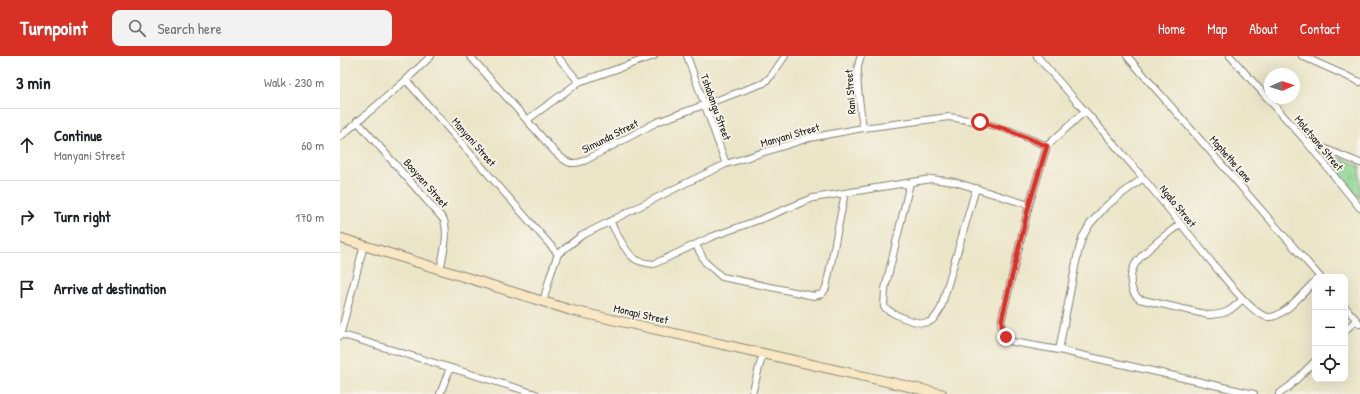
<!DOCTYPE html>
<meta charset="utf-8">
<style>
body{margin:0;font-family:"Patrick Hand",sans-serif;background:#f2f2f2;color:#202124}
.controls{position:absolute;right:12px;bottom:12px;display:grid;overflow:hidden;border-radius:8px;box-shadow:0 4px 16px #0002}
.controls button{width:36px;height:36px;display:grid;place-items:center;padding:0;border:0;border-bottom:1px solid #e0e0e0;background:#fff;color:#202124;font:20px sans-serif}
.compass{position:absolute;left:924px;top:12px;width:36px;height:36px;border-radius:50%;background:#fff;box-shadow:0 4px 16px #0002;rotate:87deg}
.stop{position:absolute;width:12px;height:12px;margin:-9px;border:3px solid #d93025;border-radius:50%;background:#fff}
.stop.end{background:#d93025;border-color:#fff;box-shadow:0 1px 4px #0008}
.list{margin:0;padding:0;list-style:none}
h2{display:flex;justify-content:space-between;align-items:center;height:52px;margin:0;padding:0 16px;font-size:17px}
h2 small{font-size:13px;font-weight:400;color:#757577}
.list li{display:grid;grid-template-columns:26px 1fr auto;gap:12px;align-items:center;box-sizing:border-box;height:72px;padding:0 16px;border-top:1px solid #e0e0e0}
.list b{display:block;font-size:15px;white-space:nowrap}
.list p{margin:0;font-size:13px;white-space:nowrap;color:#757577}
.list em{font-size:13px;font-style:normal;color:#757577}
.icon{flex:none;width:22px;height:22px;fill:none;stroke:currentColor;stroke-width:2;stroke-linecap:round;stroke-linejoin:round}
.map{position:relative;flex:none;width:1020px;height:338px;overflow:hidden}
header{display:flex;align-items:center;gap:24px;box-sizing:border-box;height:56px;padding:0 20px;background:#d93025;color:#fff}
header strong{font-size:19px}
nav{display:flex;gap:22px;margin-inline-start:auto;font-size:14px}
.search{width:280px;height:36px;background:#f2f2f2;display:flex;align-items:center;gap:10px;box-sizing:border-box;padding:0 14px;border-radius:8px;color:#757577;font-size:15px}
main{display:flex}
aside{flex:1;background:#fff}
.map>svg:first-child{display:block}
</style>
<header>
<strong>Turnpoint</strong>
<div class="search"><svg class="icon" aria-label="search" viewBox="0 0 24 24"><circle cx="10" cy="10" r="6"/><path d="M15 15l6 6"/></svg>Search here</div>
<nav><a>Home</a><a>Map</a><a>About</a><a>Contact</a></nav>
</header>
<main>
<aside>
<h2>3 min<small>Walk · 230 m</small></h2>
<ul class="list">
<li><svg class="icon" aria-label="ahead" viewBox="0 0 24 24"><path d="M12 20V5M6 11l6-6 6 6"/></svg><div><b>Continue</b><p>Manyani Street</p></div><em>60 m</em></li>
<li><svg class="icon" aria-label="right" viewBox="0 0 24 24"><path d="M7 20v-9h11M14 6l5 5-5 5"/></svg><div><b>Turn right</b></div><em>170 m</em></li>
<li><svg class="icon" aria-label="arrive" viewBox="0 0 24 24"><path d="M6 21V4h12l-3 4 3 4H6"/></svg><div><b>Arrive at destination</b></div></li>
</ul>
</aside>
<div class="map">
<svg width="1020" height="338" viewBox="0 0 1020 338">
<defs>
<pattern id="park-crowns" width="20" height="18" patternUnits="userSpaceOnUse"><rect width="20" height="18" fill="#8bd693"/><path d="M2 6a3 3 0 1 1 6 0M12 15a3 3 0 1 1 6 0" fill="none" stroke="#77b77e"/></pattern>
</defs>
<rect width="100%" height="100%" fill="#f7f3e8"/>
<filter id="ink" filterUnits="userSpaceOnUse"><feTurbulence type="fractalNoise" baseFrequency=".025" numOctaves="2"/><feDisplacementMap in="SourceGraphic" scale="8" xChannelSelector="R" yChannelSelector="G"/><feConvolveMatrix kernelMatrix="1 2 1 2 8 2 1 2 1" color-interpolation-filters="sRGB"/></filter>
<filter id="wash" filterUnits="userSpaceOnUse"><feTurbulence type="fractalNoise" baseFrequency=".012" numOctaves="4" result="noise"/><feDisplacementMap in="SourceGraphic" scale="16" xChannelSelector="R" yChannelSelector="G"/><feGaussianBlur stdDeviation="0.9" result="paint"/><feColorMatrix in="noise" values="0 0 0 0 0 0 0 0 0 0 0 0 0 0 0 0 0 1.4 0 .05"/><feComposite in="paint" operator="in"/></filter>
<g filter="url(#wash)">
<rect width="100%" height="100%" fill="#ebe5c8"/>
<path fill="url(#park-crowns)" stroke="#547958" d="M993 100H996L1020 110V143L993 110 991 106Z"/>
</g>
<g filter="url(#ink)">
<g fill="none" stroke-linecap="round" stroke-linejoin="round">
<g stroke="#848072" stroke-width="8">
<path id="street" d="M130 0 215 96C226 106 229 110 244 105L317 66 424 27 432 19 445 0
M217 0 239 26
M347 0 386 108
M521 0C513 17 521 53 523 72
M697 0C732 41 769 81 803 122 828 152 853 183 878 214 888 226 913 259 928 261 942 263 965 235 975 225
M787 0 980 221
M890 0 965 84 1020 152
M962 0 1020 26
M66 24 218 198
M745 55 707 90 689 149 662 262 661 270 663 277 673 286 719 294 914 338
M187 64 239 26 314 0
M17 65 104 164C109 180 103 198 100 214
M0 81 66 24 91 0
M966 85 1020 107
M570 127 545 233 544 251C552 258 578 270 589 266 595 264 598 257 601 252L636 132
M270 165C277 177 284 195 295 203 300 207 308 207 314 208L371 181 424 162 473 142 505 137 591 123 615 126 689 149
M840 168C826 179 810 190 799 203 789 214 787 233 799 243L869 259C887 258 890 255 903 243
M356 189 365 206 382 221 474 240 482 238 486 232 505 137
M203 246 211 217 218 198 241 180 346 127 386 108 469 82 523 72 609 61 640 66 668 74 707 90
M1005 251 1020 268
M1005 275 1016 264
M0 278 196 338
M0 280 24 189
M719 294 737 201 742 182 750 168 766 150 803 122
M100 338 110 312
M412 338 423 297
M939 338 950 330 975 305"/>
</g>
<g stroke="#848072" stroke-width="11">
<path id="secondary" d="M0 182 230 254 602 338"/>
</g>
<use href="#street" stroke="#fff" stroke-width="6"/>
<use href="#secondary" stroke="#f9e7c3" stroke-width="9"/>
</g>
</g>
<g fill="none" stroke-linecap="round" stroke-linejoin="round" filter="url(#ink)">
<path stroke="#d93025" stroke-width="5" d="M640 66 668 74 707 90 689 149 662 262C661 269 662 275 666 281"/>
</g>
<g text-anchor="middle" stroke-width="4" stroke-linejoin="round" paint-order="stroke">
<g font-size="11" fill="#1c1c1c" stroke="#f7f3e8">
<text transform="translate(510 36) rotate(-94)" y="4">Rani Street</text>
<text transform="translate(376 51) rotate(70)" y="4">Tshabangu Street</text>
<text transform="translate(450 79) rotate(-16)" y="4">Manyani Street</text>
<text transform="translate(270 80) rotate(-27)" y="4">Simunda Street</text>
<text transform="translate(134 86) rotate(49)" y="4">Manyani Street</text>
<text transform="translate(979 87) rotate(50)" y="4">Moletsane Street</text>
<text transform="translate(891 103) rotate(49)" y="4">Mophethe Lane</text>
<text transform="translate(86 127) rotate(49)" y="4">Booysen Street</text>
<text transform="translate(838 150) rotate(51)" y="4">Ngalo Street</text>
<text transform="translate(301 258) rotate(13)" y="4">Monapi Street</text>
</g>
</g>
</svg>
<div class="controls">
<button>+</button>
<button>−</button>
<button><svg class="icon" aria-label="locate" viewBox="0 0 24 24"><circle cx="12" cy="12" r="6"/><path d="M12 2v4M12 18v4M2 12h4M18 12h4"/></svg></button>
</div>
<svg class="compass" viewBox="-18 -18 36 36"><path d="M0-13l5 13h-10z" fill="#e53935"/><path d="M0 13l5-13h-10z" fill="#757577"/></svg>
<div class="stop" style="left:640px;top:66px"></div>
<div class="stop end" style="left:666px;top:281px"></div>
</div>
</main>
